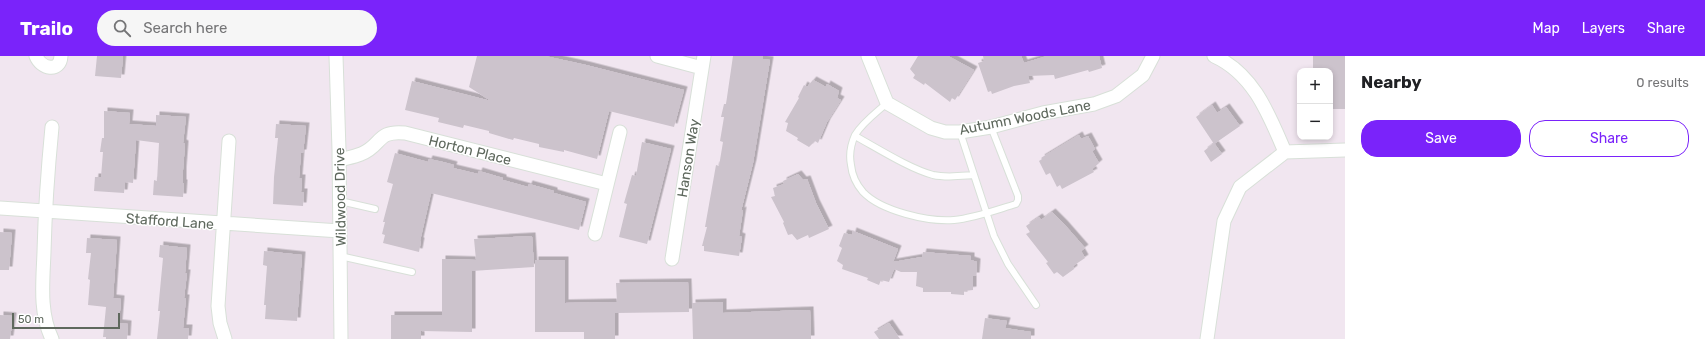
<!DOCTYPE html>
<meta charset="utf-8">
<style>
body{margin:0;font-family:Rubik,sans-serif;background:#f6f6f6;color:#202124}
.controls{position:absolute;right:12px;top:12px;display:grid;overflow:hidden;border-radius:8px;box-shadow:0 2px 6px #0003}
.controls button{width:36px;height:36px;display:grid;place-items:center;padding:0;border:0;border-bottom:1px solid #e0e0e0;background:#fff;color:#202124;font:20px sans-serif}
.scale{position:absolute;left:12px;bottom:10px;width:108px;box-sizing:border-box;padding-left:4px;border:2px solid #5e685d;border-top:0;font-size:11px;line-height:14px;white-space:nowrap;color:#5e685d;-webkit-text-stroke:3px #fff;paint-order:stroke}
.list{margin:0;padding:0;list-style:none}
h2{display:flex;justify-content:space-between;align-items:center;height:52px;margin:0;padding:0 16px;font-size:17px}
h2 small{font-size:13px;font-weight:400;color:#757577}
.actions{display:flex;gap:8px;padding:12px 16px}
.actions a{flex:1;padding:9px 0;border:1px solid #7a23fa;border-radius:16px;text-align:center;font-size:14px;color:#7a23fa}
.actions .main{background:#7a23fa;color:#fff}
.icon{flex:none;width:22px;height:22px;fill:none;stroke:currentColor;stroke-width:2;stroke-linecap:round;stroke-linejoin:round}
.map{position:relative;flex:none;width:1345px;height:283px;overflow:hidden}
header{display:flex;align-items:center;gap:24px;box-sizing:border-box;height:56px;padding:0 20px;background:#7a23fa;color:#fff}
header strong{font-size:19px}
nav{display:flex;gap:22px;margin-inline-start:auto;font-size:14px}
.search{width:280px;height:36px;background:#f6f6f6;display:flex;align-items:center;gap:10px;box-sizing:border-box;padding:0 14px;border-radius:22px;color:#757577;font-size:15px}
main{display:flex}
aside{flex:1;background:#fff}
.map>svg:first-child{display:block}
</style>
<header>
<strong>Trailo</strong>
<div class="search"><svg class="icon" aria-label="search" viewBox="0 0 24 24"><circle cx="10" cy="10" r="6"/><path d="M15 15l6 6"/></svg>Search here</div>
<nav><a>Map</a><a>Layers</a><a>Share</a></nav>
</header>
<main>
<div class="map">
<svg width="1345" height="283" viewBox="0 0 1345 283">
<defs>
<filter id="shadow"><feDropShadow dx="3.5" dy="-3.5" stdDeviation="0" flood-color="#0004"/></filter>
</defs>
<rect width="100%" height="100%" fill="#f1e6f0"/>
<path fill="#ccc3cc" filter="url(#shadow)" d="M97 0H123L121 22 95 20Z
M477 0H545L586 9 684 34 674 71 609 55 597 103 564 94V96L539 91V88L514 82 513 84 489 77V75L464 69 463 72 438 66 439 62 405 54 412 25 491 45 469 31Z
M733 0H763V3L770 4 753 107 741 155 743 154 739 180 742 181 739 200 704 195V190H702L707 171H705L716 109 719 110 723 86 720 85 724 61H721L724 48H726Z
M918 0H948L974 14 955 44 952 42 950 46 925 27 924 29 913 22 915 19 910 13Z
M983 0H1021L1024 7 1047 0H1099L1102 12 1089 16 1088 14 1055 23 1054 19 1028 20 1030 27 1014 30 992 38 991 35 988 36 978 7 984 5Z
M1313 0H1345V53H1330V15H1313Z
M813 24 826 31 827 28 839 35 837 42 841 44 827 66 818 87 815 85 809 91 797 84 798 82 786 75 788 67 785 66 799 42 798 41 804 29 807 31Z
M1212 49 1217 57 1226 51 1240 70 1214 88 1196 61Z
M104 55 130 57 129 68 156 70V59L186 61 183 87 185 88 183 114V127H184L183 141 153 139 154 124 157 125 159 87 136 84 133 127 125 126 124 137 94 135 95 121H101L103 96H100L102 82H104Z
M276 68 306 70 303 97H301L299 122H302L301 136H304L303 150 273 148 274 121 278 82H275Z
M1079 79 1081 83 1088 80 1095 93 1092 95 1099 107 1092 113 1094 116 1062 133 1060 129 1057 131 1050 117 1046 119 1039 105 1042 103 1041 102Z
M642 86 671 93 647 188 619 181 627 148 624 147 632 119 636 120Z
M1214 87 1222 98 1211 106 1204 95Z
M395 97 428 106 429 103 443 106 454 109 453 112 478 118 479 115 503 122V124L528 131 529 128 554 135V137L586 146 579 174 431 137 420 185H421L419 196 383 187 385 179 382 178 385 166H383L393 128 387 126Z
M798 118 803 124 807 123 816 147 829 173 809 182 808 179 797 184 792 178 788 179 783 167 784 166 771 141 775 140 773 132 784 128 783 125Z
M1052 156 1064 168 1085 192 1081 195 1085 202 1073 210 1074 213 1063 221 1057 216 1054 218 1046 207 1048 206 1026 178 1030 176 1026 170 1039 161 1041 164Z
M853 175 898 193 893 206 922 201 923 196 971 200V204L977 206 976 220H973V234L964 235V239L951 238V236H923V232L916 230 917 216H901L894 213 889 226 881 224 879 229 867 224 868 222 842 213 843 209 837 205 842 192 839 190 844 177 852 179Z
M0 176 12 177 9 214H0Z
M532 180 534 211 472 215V276L421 275V283H391V259H442V203L476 204 474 183Z
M87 182 117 184 113 242 121 243 119 267 128 268 127 283H106V281H103L106 251 88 249 90 224 88 223 91 197H86Z
M160 189 187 192 185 217H187L184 242H186L183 272H189L188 283H157L160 255H158L163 202 159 201Z
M264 195 302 199 297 265 265 263 266 249H264L267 210 263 209Z
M535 204H565V247L617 246 616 227 688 226 689 256 615 257V283H584V276H535Z
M723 246V257L810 254 811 283H693L692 247Z
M0 259 13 260 10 283H0Z
M985 262 1007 265 1005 272 1031 276V283H982Z
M889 267 900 283H879L874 276Z"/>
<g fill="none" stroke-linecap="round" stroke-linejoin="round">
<g stroke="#d8e0d8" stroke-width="8">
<path id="lane" d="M887 47C876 57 863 66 855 79 851 88 849 99 851 109 852 119 856 128 863 136 881 155 928 166 954 164 975 162 996 154 1016 148L1018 144V140L991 71
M960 76 994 180 1008 208 1036 249
M855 80C877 92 910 113 933 119 947 122 960 120 974 119
M340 145 375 153
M340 200 412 216"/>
</g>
<g stroke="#d8e0d8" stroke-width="15">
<path id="street" d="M36 0C41 13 60 17 61 0
M336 0 339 94 341 283
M657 0 702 12
M868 0 887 47 931 72 945 76H960L991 71 1043 57 1094 48 1116 40 1143 19 1153 0
M1214 0C1254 18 1269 59 1285 96
M52 71C48 112 45 154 44 196 43 225 39 256 52 283
M339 104C346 102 354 101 361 98 382 90 376 74 405 77L607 128
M0 152 340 175
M595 178 620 76
M672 203 704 0
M225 283 220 267 218 250 229 85
M1207 283 1224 165 1240 131 1285 96 1345 94"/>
</g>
<use href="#lane" stroke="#fff" stroke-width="6"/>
<use href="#street" stroke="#fff" stroke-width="13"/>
</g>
<g text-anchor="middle" stroke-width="3" stroke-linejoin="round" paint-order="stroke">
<g font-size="14" fill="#5e685d" stroke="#fff">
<text transform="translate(1025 61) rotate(-11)" y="5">Autumn Woods Lane</text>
<text transform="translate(470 94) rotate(14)" y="5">Horton Place</text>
<text transform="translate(688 102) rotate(-81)" y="5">Hanson Way</text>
<text transform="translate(340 141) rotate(-91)" y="5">Wildwood Drive</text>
<text transform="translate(170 165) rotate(4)" y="5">Stafford Lane</text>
</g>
</g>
</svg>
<div class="controls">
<button>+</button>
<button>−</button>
</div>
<div class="scale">50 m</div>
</div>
<aside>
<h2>Nearby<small>0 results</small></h2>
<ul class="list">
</ul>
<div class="actions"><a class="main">Save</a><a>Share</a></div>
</aside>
</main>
